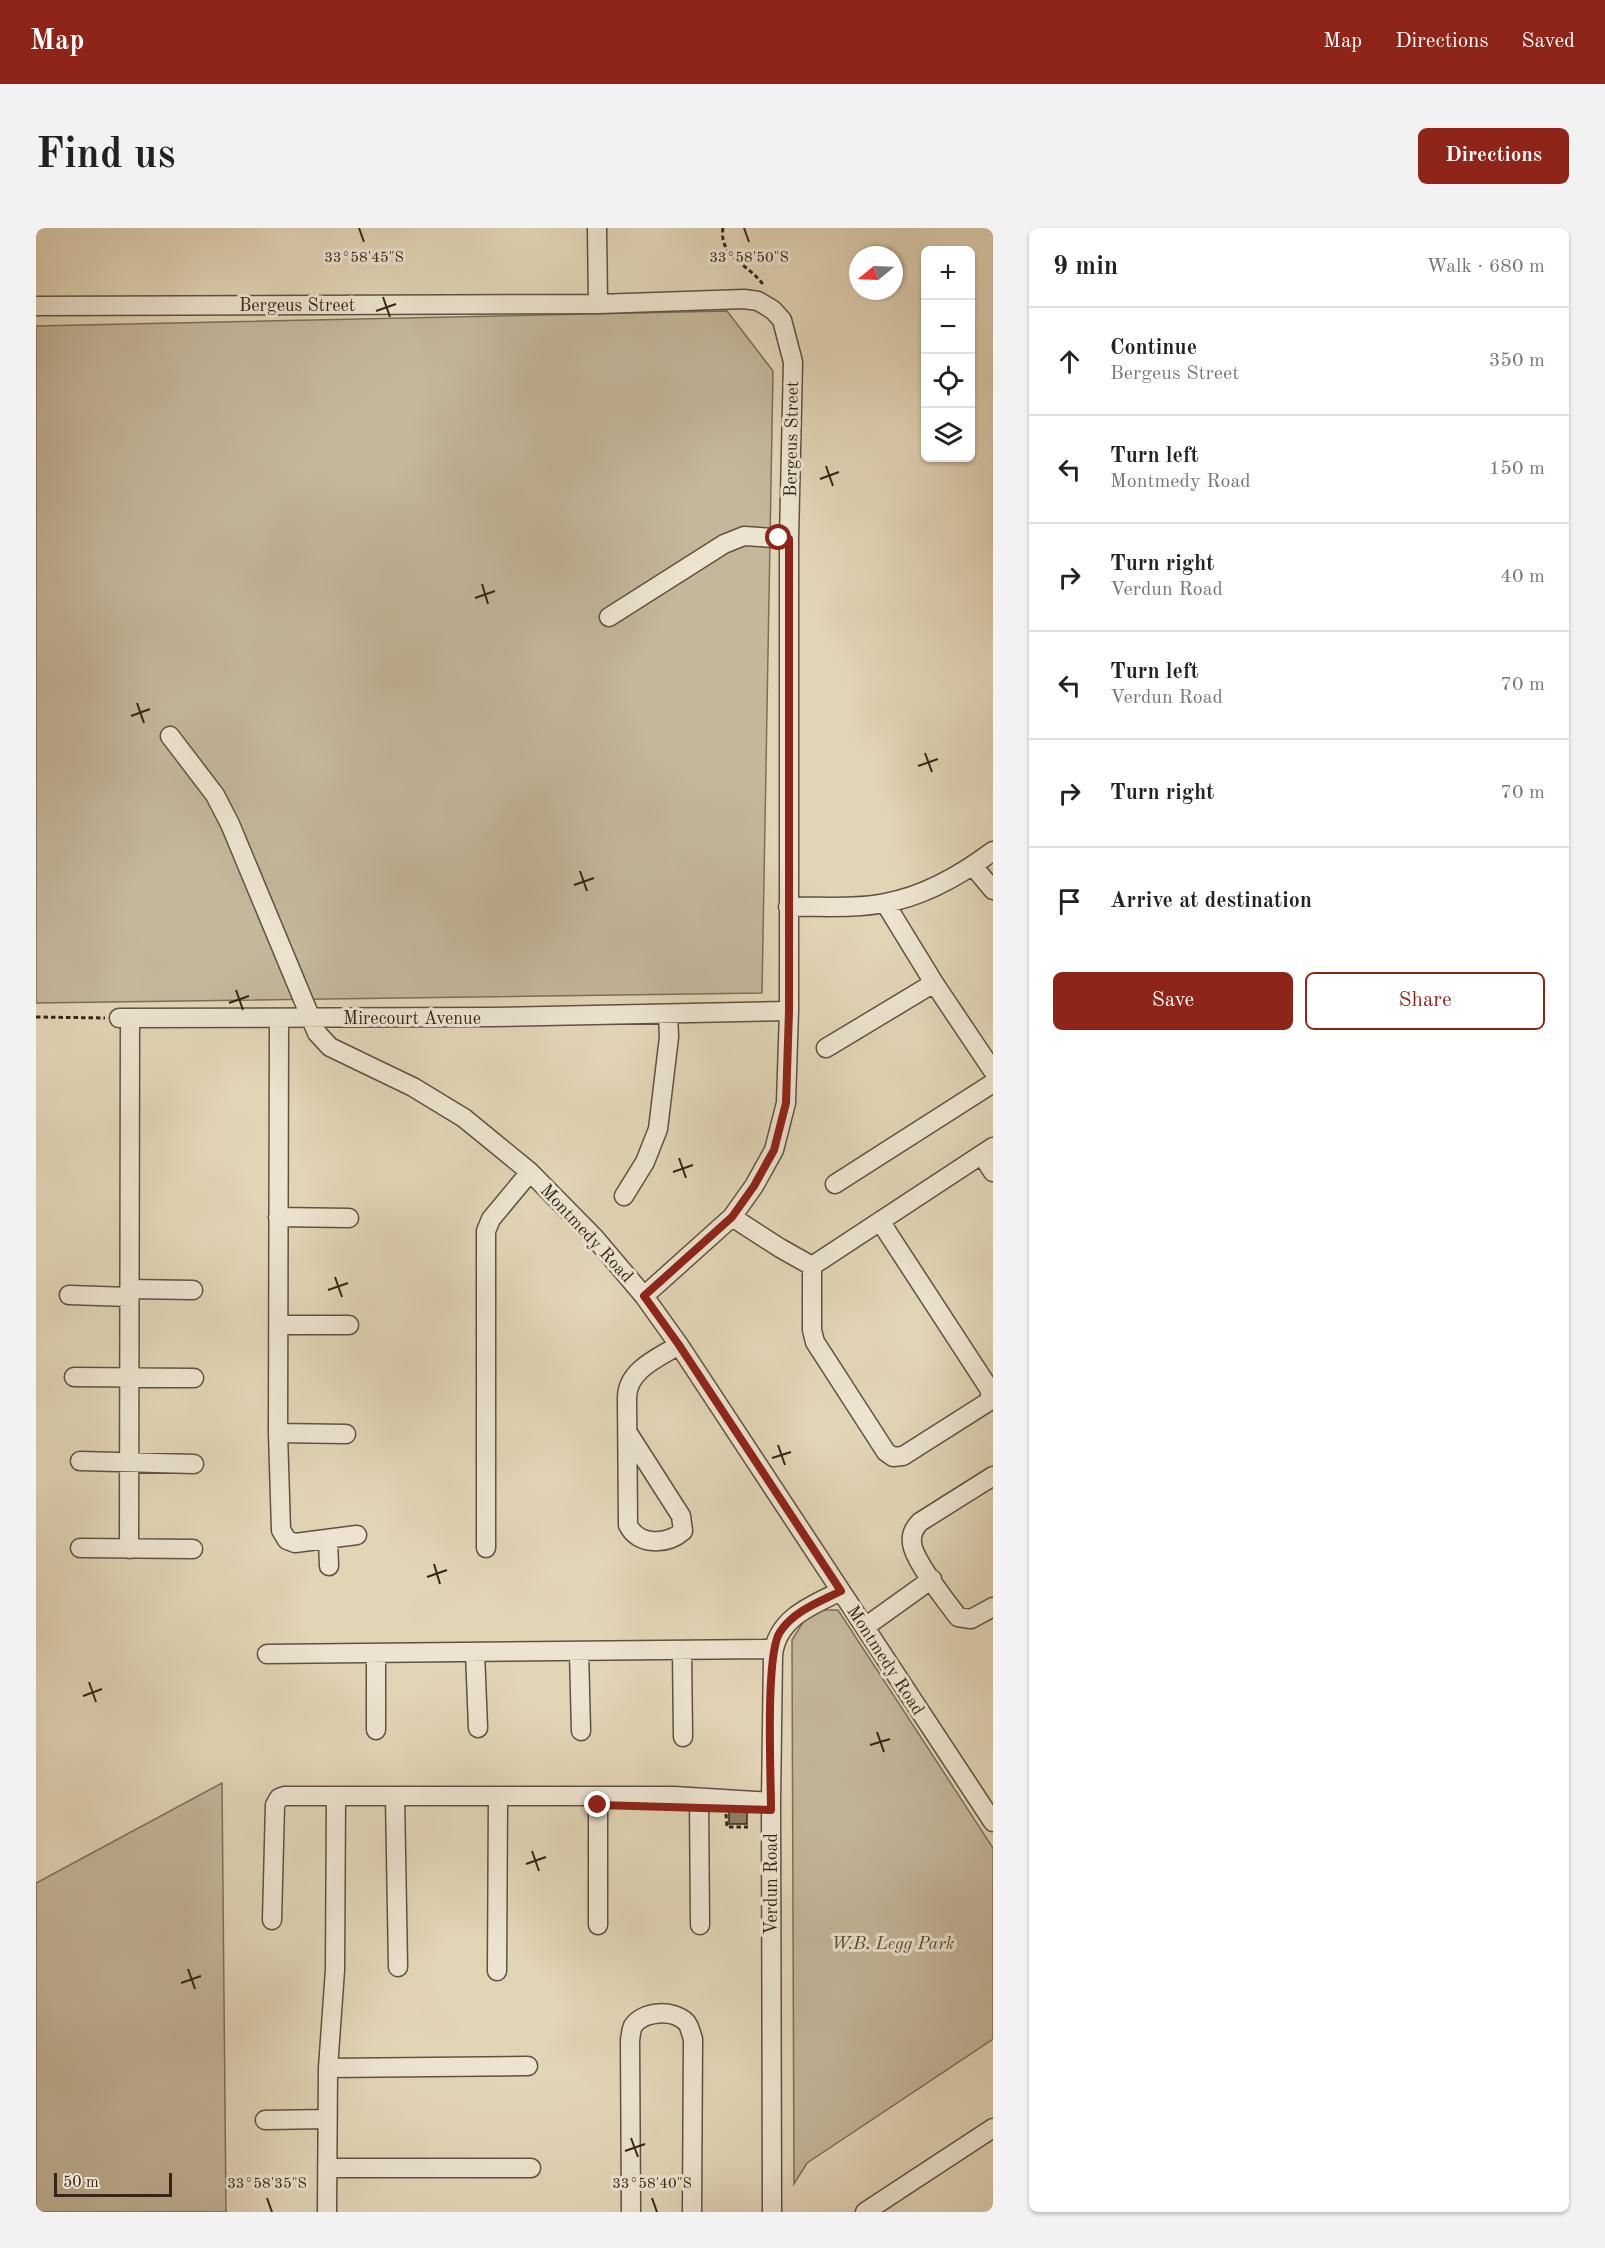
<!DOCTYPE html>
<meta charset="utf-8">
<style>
body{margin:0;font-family:"Old Standard TT",serif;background:#f2f2f2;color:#222}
.controls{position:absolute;right:18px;top:18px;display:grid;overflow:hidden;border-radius:9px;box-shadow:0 2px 4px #0004}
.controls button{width:54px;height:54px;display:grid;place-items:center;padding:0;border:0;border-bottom:2px solid #e0e0e0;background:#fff;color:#222;font:30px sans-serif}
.compass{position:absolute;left:813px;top:18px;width:54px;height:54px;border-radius:50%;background:#fff;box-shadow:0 2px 4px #0004;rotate:251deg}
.scale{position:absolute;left:18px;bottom:15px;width:118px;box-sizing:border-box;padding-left:6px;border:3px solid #342719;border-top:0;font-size:16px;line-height:21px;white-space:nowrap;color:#342719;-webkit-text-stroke:4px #ece4d0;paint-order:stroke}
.stop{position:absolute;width:18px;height:18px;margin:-14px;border:4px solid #8f2418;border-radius:50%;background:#fff}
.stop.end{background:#8f2418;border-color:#fff;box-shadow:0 2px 6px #0008}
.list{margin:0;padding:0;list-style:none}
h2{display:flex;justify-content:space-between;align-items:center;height:78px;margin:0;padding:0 24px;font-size:26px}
h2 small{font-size:20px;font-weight:400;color:#767676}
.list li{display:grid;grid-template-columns:39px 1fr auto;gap:18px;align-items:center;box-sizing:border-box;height:108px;padding:0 24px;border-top:2px solid #e0e0e0}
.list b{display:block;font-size:22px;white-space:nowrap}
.list p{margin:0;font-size:20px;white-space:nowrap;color:#767676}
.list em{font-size:20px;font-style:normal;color:#767676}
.actions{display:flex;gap:12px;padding:18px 24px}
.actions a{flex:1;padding:14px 0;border:2px solid #8f2418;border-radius:9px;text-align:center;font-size:21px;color:#8f2418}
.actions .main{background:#8f2418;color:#fff}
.icon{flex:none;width:33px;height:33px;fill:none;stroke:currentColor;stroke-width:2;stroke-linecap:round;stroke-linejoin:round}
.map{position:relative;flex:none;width:957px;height:1984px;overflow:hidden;border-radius:9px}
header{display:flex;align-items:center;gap:36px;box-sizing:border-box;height:84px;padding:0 30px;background:#8f2418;color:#fff}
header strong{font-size:28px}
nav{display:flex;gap:33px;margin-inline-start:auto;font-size:21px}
.intro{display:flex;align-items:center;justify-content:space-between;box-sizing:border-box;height:144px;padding:0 36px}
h1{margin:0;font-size:42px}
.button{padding:15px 27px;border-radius:9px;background:#8f2418;color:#fff;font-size:21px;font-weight:700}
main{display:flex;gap:36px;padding:0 36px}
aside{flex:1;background:#fff;border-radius:9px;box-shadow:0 2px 4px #0004}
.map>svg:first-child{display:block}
</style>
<header>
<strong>Map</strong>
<nav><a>Map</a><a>Directions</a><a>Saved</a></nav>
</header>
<div class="intro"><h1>Find us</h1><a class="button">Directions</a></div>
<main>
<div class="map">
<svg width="957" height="1984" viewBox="0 0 957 1984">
<rect width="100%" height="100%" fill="#e2d5b6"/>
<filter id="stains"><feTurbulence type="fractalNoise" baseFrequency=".00333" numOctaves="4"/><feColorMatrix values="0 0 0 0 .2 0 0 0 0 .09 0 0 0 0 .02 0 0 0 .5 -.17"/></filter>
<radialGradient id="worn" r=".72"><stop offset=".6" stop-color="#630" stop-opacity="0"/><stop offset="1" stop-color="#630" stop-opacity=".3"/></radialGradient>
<path fill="#c4b79b" stroke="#7c6f5a" stroke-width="1.5" d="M691 83 737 143 726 765 0 775V98Z
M786 1382H802L957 1620V1811L771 1935 758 1956 756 1412 769 1391Z
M186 1555 190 1984H0V1655Z"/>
<path fill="#8e816b" stroke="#342719" stroke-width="1.5" d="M693 1583 711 1584V1596H693Z"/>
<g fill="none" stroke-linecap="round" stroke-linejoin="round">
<g stroke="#605240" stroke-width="21">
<path id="minor" d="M561 0 562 76
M0 78 562 76 708 71 722 73 737 82 746 92 757 134 753 311V783L750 875 738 922 718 958 696 989 608 1068
M573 389 688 316 708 308 753 311
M134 508 179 567 194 596 281 805 294 819 377 859 428 890 494 944 558 1009 608 1068 643 1117 957 1594
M937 638 957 662
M849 675 898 755 957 843
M752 679C784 678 818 681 849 675 889 668 925 647 957 623
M83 790 456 789 753 783
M243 791 242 1205 245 1302 251 1312 259 1315 321 1307
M790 820 898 755
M946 927 957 944
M799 956 957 855
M588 968 609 934 622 901 633 809 632 786
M242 989 313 990
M696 989 744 1020 776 1038 957 919
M776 1038V1102L779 1114 850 1224 857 1229 867 1228 952 1174 954 1171V1162L844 993
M93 1061 157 1062
M33 1067 93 1069
M243 1097H313
M38 1149 158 1150
M242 1205 310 1206
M592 1205 645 1288 647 1303C631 1317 602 1318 592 1297L591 1170C591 1142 622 1130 643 1117
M44 1233 158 1236
M957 1248 884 1294C877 1301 874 1310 877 1320 883 1339 910 1373 922 1389L935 1391 957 1379
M292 1311 293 1338
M44 1320 157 1321
M450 1320V1003L455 991 494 944
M93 1321 94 791
M829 1399 896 1351
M646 1422 647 1509
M543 1423 545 1503
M439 1424 442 1500
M231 1426 737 1421
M340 1502V1425
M359 1569 362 1739
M562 1569V1697
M663 1570 664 1697
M236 1692 239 1577 243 1570 248 1568H638L735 1574
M461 1743 462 1569
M292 1840 492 1838
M229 1892 291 1891
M291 1940H495
M291 1984 292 1840 299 1742 300 1568
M595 1984 594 1812C595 1807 595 1802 597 1798 607 1783 637 1781 650 1794 654 1798 655 1806 657 1811L656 1984
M736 1984 735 1574 737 1427C741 1390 776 1377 805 1363
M829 1984 957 1900"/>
</g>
<path stroke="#342719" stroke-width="3" stroke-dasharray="4.5 3" stroke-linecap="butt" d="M687 0C682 29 715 37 728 58
M0 789 69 790
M690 1586 691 1599H712"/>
<use href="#minor" stroke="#ece4d0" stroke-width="18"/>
</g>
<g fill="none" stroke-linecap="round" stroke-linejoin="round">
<path stroke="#8f2418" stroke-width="8" d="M562 1577 735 1582C735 1549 729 1426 744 1404 758 1383 783 1374 805 1363L643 1117 608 1068 696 989 718 958 738 922 750 875 753 783V311L743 310"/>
</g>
<path fill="none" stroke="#342719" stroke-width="2" d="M323 0 328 14M708 0 713 14M347 69 354 89M340 83 360 76M790 238 797 258M784 251 803 244M446 356 452 376M439 370 459 363M101 475 108 495M95 488 114 481M889 525 896 544M882 538 902 531M544 643 551 663M538 657 558 650M200 762 207 782M193 775 213 768M643 930 650 950M637 944 657 937M299 1049 306 1069M292 1062 312 1055M742 1217 749 1237M736 1230 755 1224M398 1336 404 1356M391 1349 411 1342M53 1454 60 1474M47 1468 66 1461M841 1504 848 1524M834 1517 854 1511M496 1623 503 1643M490 1636 510 1629M152 1741 159 1761M145 1755 165 1748M595 1910 602 1929M589 1923 609 1916M231 1970 236 1984M616 1970 621 1984"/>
<g text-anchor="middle" stroke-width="6" stroke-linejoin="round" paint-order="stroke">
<g font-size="18" fill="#342719" stroke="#ece4d0">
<text x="261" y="83">Bergeus Street</text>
<text transform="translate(755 211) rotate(-89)" y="6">Bergeus Street</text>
<text x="376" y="796">Mirecourt Avenue</text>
<text transform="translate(551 1005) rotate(47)" y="6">Montmedy Road</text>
<text transform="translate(850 1432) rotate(57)" y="6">Montmedy Road</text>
<text transform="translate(735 1656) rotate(-90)" y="6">Verdun Road</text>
</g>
<g font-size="18" font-style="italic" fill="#584b3a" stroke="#ece4d0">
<text x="857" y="1721">W.B. Legg Park</text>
</g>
</g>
<g font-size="15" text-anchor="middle" fill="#342719" stroke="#ece4d0" stroke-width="6" stroke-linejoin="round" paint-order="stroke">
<text x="328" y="34">33°58'45"S</text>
<text x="713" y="34">33°58'50"S</text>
<text x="231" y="1960">33°58'35"S</text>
<text x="616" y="1960">33°58'40"S</text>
</g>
<rect width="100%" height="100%" filter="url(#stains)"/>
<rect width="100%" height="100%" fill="url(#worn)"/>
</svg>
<div class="controls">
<button>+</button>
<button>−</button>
<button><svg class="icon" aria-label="locate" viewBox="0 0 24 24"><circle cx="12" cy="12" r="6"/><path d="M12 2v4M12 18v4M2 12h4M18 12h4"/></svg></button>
<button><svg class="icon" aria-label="layers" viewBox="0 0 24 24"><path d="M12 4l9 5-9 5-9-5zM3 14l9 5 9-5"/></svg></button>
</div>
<svg class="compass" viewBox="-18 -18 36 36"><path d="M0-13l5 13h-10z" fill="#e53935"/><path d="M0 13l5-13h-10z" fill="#767676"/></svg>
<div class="scale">50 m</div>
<div class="stop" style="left:743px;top:310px"></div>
<div class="stop end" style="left:562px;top:1577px"></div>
</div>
<aside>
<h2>9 min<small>Walk · 680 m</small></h2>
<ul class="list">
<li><svg class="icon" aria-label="ahead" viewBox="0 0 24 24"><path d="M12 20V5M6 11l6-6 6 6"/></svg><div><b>Continue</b><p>Bergeus Street</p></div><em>350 m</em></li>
<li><svg class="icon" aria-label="left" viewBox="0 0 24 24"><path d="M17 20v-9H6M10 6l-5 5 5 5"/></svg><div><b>Turn left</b><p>Montmedy Road</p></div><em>150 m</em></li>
<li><svg class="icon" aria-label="right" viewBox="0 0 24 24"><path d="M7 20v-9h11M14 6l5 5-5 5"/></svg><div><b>Turn right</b><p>Verdun Road</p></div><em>40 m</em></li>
<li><svg class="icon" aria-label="left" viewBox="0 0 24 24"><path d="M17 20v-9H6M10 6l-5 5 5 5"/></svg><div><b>Turn left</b><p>Verdun Road</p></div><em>70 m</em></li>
<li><svg class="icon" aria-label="right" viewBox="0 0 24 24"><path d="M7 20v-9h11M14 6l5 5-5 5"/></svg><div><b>Turn right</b></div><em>70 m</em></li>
<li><svg class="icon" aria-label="arrive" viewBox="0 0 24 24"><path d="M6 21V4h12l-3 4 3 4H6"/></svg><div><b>Arrive at destination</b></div></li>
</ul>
<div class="actions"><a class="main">Save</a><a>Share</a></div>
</aside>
</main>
